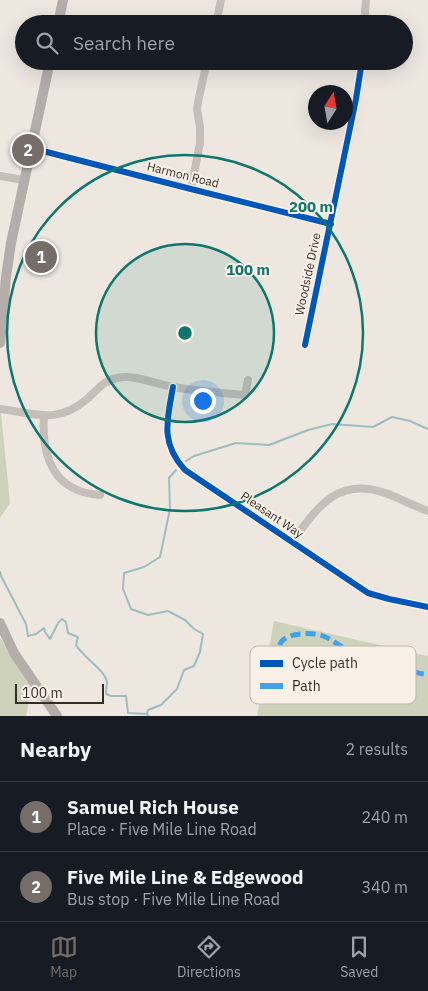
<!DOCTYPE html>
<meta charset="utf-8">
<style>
body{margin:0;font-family:"IBM Plex Sans",sans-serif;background:#242831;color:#f1f3f6}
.compass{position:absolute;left:308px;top:85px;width:45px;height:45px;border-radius:50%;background:#171b24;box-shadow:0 5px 20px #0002;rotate:11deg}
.scale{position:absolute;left:15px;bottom:12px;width:89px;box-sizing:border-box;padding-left:5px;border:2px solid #362c28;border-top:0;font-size:14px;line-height:18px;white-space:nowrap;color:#362c28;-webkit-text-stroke:4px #f9f1e8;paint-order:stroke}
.you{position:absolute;left:202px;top:400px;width:18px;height:18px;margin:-12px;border:4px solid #fff;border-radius:50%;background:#1a73e8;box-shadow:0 0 0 8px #1a73e833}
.badge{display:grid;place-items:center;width:32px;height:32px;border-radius:50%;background:#766d68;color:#fff;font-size:16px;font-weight:700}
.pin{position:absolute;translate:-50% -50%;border:2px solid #fff;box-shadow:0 1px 5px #0006}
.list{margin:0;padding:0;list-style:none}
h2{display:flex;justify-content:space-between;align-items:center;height:65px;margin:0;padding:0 20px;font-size:21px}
h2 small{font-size:16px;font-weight:400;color:#9ea1a6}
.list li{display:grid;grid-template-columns:32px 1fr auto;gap:15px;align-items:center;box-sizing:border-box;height:70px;padding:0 20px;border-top:1px solid #363941}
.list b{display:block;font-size:19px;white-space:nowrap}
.list p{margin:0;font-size:16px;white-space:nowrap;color:#9ea1a6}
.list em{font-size:16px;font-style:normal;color:#9ea1a6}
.icon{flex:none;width:28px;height:28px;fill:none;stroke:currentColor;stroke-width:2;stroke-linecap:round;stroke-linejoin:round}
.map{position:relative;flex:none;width:428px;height:716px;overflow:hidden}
.search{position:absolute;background:#171b24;box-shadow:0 5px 20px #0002;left:15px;right:15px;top:15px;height:55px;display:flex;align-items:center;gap:12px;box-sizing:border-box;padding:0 18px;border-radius:28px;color:#9ea1a6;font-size:19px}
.sheet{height:205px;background:#171b24}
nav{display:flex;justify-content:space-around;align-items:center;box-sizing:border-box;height:70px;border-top:1px solid #363941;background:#171b24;font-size:14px;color:#9ea1a6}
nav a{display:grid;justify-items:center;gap:2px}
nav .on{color:#766d68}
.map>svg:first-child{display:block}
</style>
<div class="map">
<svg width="428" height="716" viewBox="0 0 428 716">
<rect width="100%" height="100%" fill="#ede7e0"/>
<path fill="#ced2ba" d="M0 413H1L10 503 0 518Z
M274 621 428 656V716H257Z
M0 637 8 652 32 688 26 716H0Z"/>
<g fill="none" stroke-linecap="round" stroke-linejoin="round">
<path stroke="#9cbebe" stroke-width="2" d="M186 461 194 456 236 443 269 445 308 430 332 424 373 427 392 417 410 421 428 429
M0 572 1 576 26 624 28 636 36 634 44 628 45 632 50 639 58 623 62 619 66 622 68 633 78 637 76 645C82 656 105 670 107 682 107 685 106 690 106 694L111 696H126L128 713 147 714 148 716
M147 714 148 710 161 705 177 689 184 670 194 666 200 652 203 634 194 629 185 620 168 611 148 615 131 609 123 589 124 573 144 567 160 557 170 509 169 478 176 470"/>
</g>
<path fill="#c0aba2" d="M30 246 40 248 41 247 46 248 44 260H47L46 267 39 266 40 261 27 258Z"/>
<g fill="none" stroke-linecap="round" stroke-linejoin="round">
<path stroke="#c6bfb9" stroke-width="8" d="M216 24 221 0
M364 24 366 0
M31 148 191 189 331 224
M0 176 24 180
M191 189 200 143V127L197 110 198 102 207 61
M305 345 356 99 362 61
M173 387C167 420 160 443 185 470L368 593 389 599 428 607
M0 409C34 413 57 425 87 399 96 391 104 380 117 378 135 374 155 384 173 387 197 391 221 393 245 395L248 380
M44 416C41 457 54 492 100 495
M292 542C317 508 337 476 385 493 400 498 413 506 428 511"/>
<path stroke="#b4ada9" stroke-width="10" d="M58 24 63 0
M0 343 6 277 11 243 50 61
M0 623 14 653 57 716"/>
<path stroke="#3fa3eb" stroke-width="5" stroke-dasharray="10 5" stroke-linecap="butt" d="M414 672 428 675
M302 690 289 688 282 683C280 673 276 653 280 644 285 632 313 632 323 636 331 639 337 644 344 648"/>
<g stroke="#f9f1e8" stroke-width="9">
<path id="cycleway" d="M31 148 191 189 331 224
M305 345 356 99 362 61
M173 387C167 420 160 443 185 470L368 593 389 599 428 607"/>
</g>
<use href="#cycleway" stroke="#0057b8" stroke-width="6"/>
</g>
<circle cx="185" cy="333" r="89" fill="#0f766e" fill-opacity=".12"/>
<g fill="none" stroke="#0f766e" stroke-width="2.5">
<circle cx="185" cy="333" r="89"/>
<circle cx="185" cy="333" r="178"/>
</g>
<g text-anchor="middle" stroke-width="4" stroke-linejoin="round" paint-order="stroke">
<g font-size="12" fill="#362c28" stroke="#f9f1e8">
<text transform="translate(183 175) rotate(14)" y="4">Harmon Road</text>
<text transform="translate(308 274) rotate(-78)" y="4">Woodside Drive</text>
<text transform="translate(272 515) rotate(34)" y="4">Pleasant Way</text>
</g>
</g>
<rect x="250" y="646" width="166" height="58" rx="8" fill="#f9f1e8" stroke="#beb6ae" stroke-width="1"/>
<rect x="260" y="660" width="23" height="7" fill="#0057b8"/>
<rect x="260" y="683" width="23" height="6" fill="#3fa3eb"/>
<g font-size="14" fill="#362c28">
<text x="292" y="668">Cycle path</text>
<text x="292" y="691">Path</text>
</g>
<circle cx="185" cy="333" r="8" fill="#0f766e" stroke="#f9f1e8" stroke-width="2.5"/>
<g font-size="15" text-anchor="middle" font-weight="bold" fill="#0f766e" stroke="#f9f1e8" stroke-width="4" stroke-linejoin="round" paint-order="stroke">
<text x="311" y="212">200 m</text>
<text x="248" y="275">100 m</text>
</g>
</svg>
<svg class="compass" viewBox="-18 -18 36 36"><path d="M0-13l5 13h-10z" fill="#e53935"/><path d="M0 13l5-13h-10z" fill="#9ea1a6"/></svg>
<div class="scale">100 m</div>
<div class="you"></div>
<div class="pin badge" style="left:41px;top:257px">1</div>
<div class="pin badge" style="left:28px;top:150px">2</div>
<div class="search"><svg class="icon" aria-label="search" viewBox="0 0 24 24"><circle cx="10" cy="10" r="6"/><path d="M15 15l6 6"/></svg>Search here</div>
</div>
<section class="sheet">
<h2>Nearby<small>2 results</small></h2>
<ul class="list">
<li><span class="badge">1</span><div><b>Samuel Rich House</b><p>Place · Five Mile Line Road</p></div><em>240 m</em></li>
<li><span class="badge">2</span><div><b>Five Mile Line &amp; Edgewood</b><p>Bus stop · Five Mile Line Road</p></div><em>340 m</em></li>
</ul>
</section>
<nav>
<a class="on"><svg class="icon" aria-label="map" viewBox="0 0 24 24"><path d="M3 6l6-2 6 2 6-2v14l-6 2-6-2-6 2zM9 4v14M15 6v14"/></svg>Map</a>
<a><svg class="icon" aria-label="directions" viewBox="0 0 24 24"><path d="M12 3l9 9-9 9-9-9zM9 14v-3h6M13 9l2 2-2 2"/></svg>Directions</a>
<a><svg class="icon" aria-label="saved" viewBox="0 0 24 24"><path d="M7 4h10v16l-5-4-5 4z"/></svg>Saved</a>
</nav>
